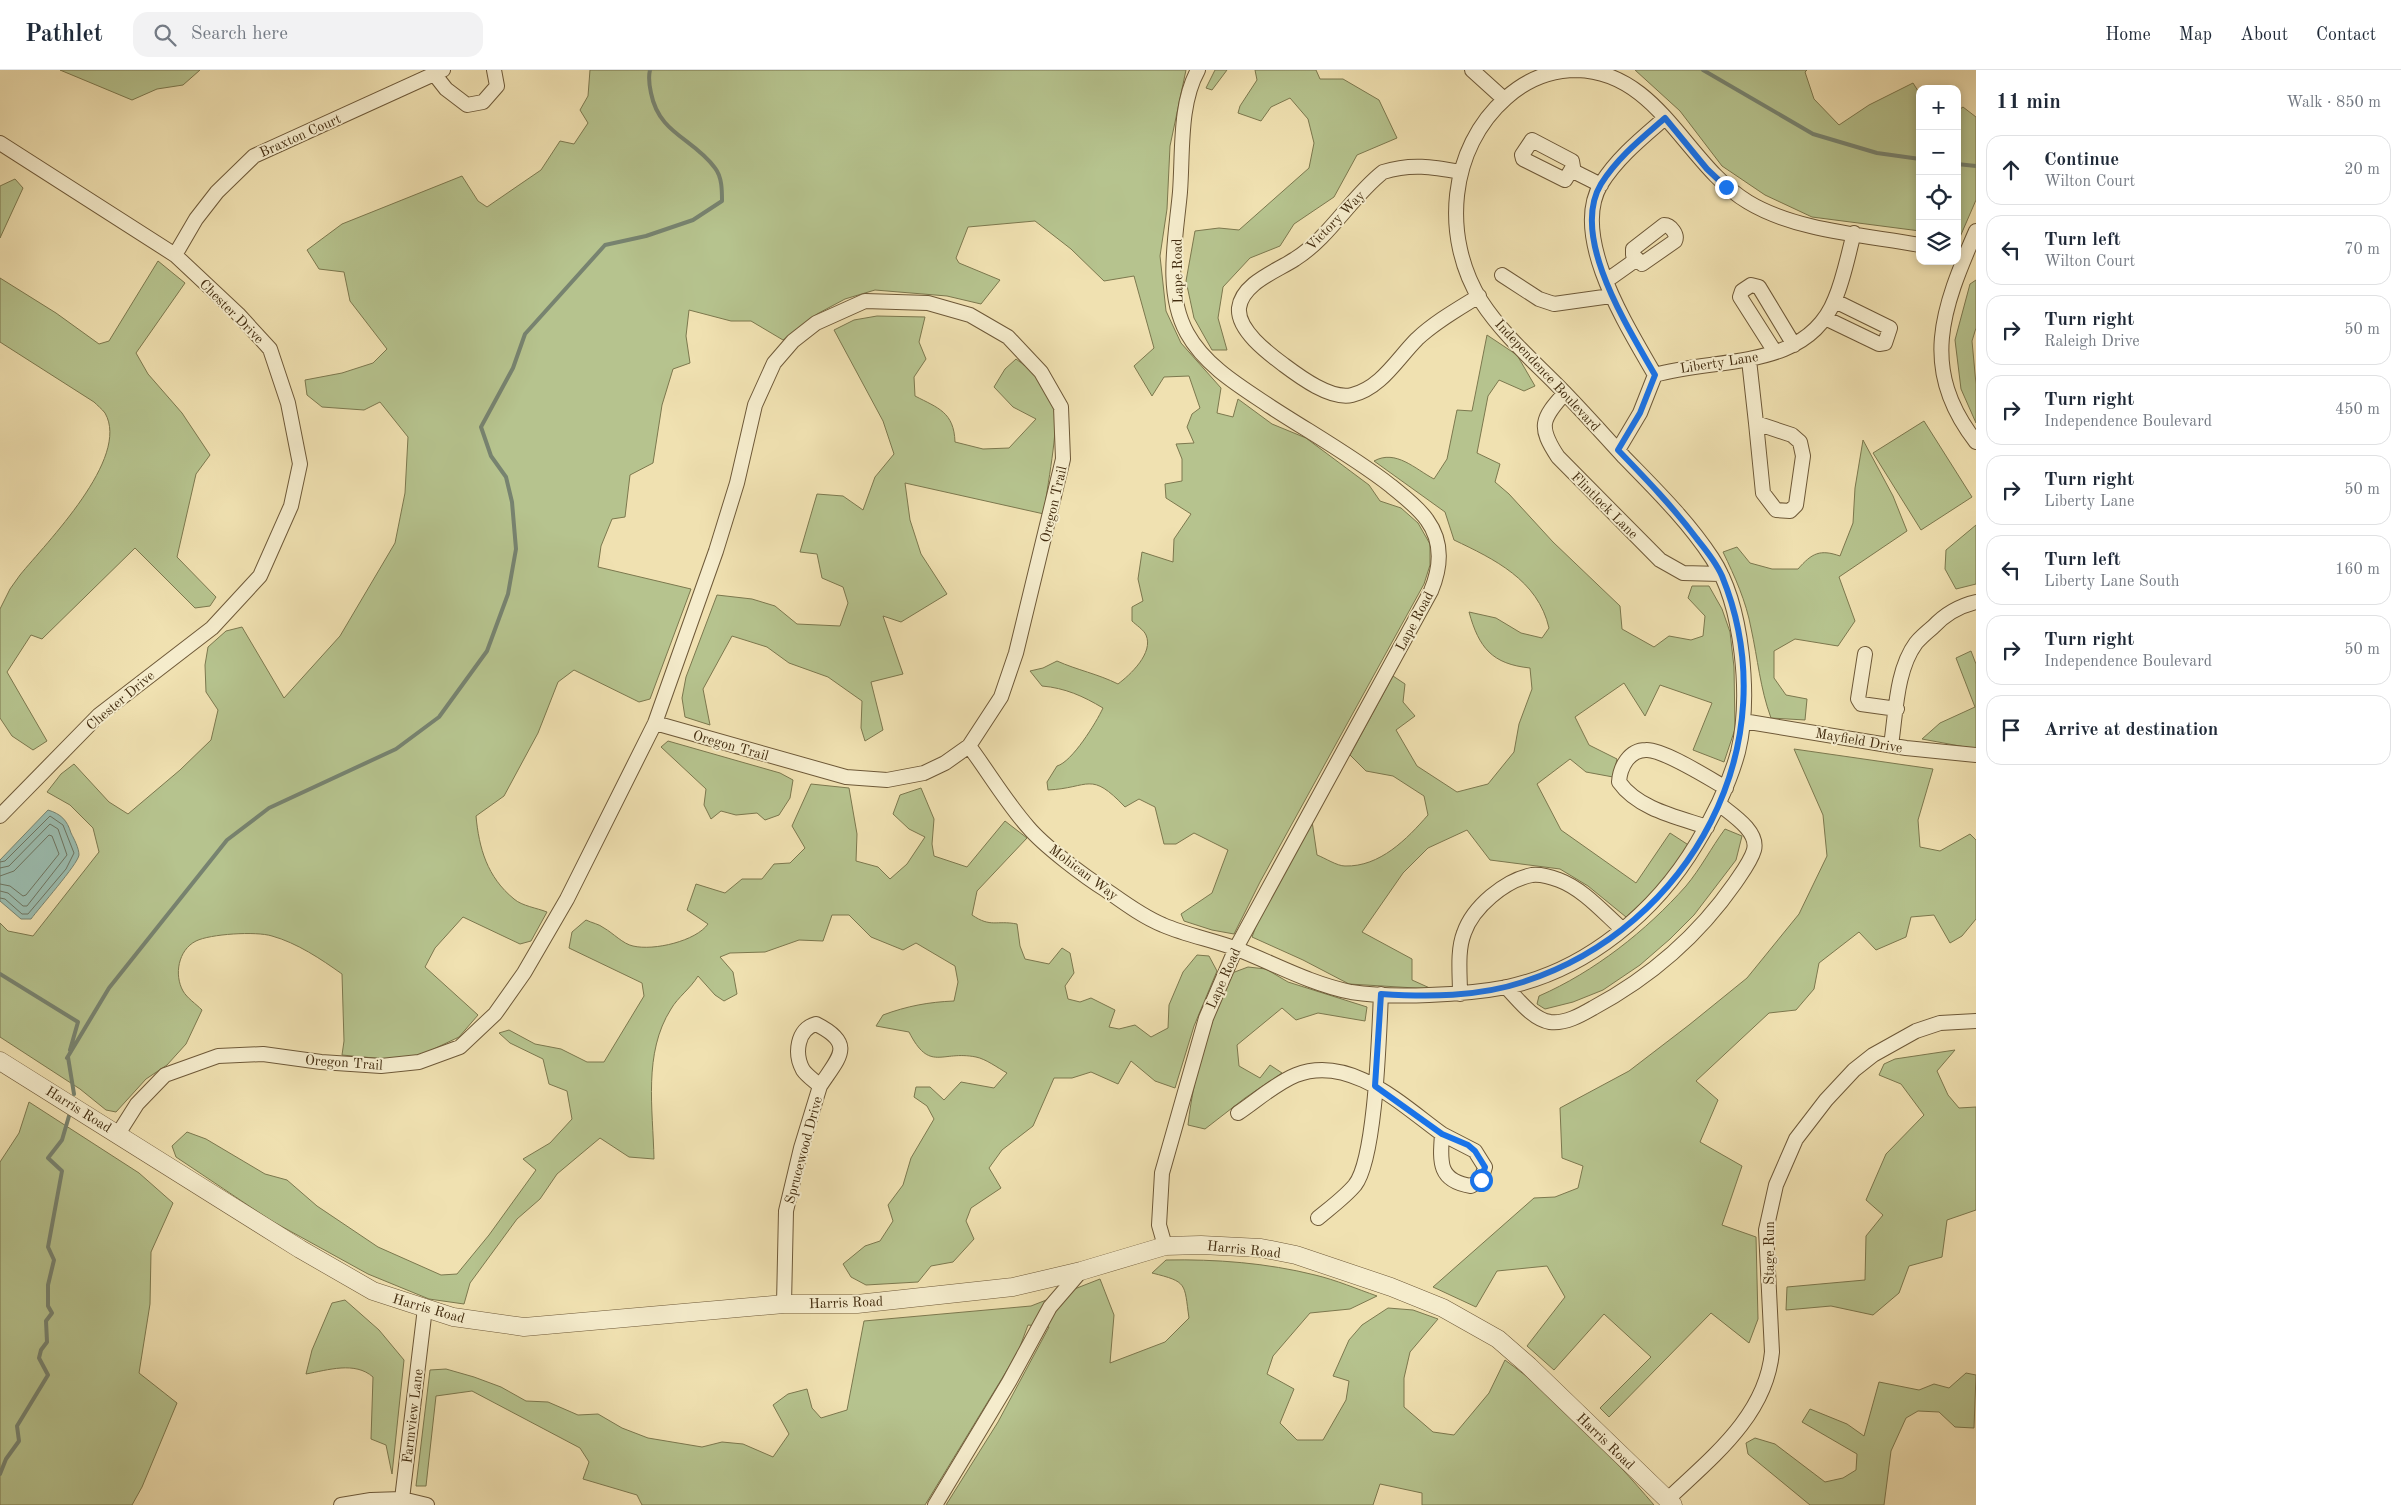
<!DOCTYPE html>
<meta charset="utf-8">
<style>
body{margin:0;font-family:"Old Standard TT",serif;background:#f2f2f3;color:#1f2937}
.controls{position:absolute;right:15px;top:15px;display:grid;overflow:hidden;border-radius:10px;box-shadow:0 2px 8px #0003}
.controls button{width:45px;height:45px;display:grid;place-items:center;padding:0;border:0;border-bottom:1px solid #e0e1e3;background:#fff;color:#1f2937;font:25px sans-serif}
.stop{position:absolute;width:15px;height:15px;margin:-11px;border:4px solid #1a73e8;border-radius:50%;background:#fff}
.stop.end{background:#1a73e8;border-color:#fff;box-shadow:0 1px 5px #0008}
.list{margin:0;padding:0;list-style:none}
h2{display:flex;justify-content:space-between;align-items:center;height:65px;margin:0;padding:0 20px;font-size:21px}
h2 small{font-size:16px;font-weight:400;color:#747a83}
.list li{display:grid;grid-template-columns:32px 1fr auto;gap:15px;align-items:center;box-sizing:border-box;height:70px;margin:0 10px 10px;padding:0 10px;border:1px solid #e0e1e3;border-radius:15px}
.list b{display:block;font-size:19px;white-space:nowrap}
.list p{margin:0;font-size:16px;white-space:nowrap;color:#747a83}
.list em{font-size:16px;font-style:normal;color:#747a83}
.icon{flex:none;width:28px;height:28px;fill:none;stroke:currentColor;stroke-width:2;stroke-linecap:round;stroke-linejoin:round}
.map{position:relative;flex:none;width:1976px;height:1435px;overflow:hidden}
header{display:flex;align-items:center;gap:30px;box-sizing:border-box;height:70px;padding:0 25px;background:#fff;border-bottom:1px solid #e0e1e3}
header strong{font-size:24px}
nav{display:flex;gap:28px;margin-inline-start:auto;font-size:18px}
.search{width:350px;height:45px;background:#f2f2f3;display:flex;align-items:center;gap:12px;box-sizing:border-box;padding:0 18px;border-radius:15px;color:#747a83;font-size:19px}
main{display:flex}
aside{flex:1;background:#fff}
.map>svg:first-child{display:block}
</style>
<header>
<strong>Pathlet</strong>
<div class="search"><svg class="icon" aria-label="search" viewBox="0 0 24 24"><circle cx="10" cy="10" r="6"/><path d="M15 15l6 6"/></svg>Search here</div>
<nav><a>Home</a><a>Map</a><a>About</a><a>Contact</a></nav>
</header>
<main>
<div class="map">
<svg width="1976" height="1435" viewBox="0 0 1976 1435">
<rect width="100%" height="100%" fill="#f0e1b1"/>
<filter id="stains"><feTurbulence type="fractalNoise" baseFrequency=".004" numOctaves="4"/><feColorMatrix values="0 0 0 0 .2 0 0 0 0 .09 0 0 0 0 .02 0 0 0 .5 -.17"/></filter>
<radialGradient id="worn" r=".72"><stop offset=".6" stop-color="#630" stop-opacity="0"/><stop offset="1" stop-color="#630" stop-opacity=".3"/></radialGradient>
<path fill="#b6c38e" stroke="#7c784e" d="M60 0H200L183 15 157 19 132 30Z
M590 0H1186L1170 76 1167 139 1160 186 1166 241 1181 273 1221 318 1217 343 1233 347 1238 329 1272 354 1306 368 1369 415 1380 431 1401 438 1418 453 1430 474V495L1424 514 1260 812 1234 864 1212 860 1184 851 1181 844 1212 823 1228 780 1194 763 1176 774H1164L1155 737 1139 729 1125 737C1090 700 1090 718 1048 720L1047 712 1057 696C1072 692 1096 653 1103 638 1083 626 1065 618 1042 616L1030 601 1043 598 1057 591C1077 600 1098 604 1118 614 1130 605 1154 583 1146 565 1144 560 1136 555 1132 551V537L1143 531 1138 509 1142 482 1173 492 1174 469 1191 444 1166 428 1165 414 1182 411V389L1176 374 1194 373 1187 357 1192 344 1200 338 1189 306 1164 307 1152 326 1134 296 1154 278 1134 206 1104 211 1071 179 1035 151 968 157 956 188 959 193 1000 210 981 234 947 226 875 220 845 229 817 244 783 270 751 251H731L689 240 686 266 690 293 673 299 662 335 653 393 630 405 625 447 612 449 601 476 598 497 691 519 650 629 639 632 574 600 558 612 538 663 504 726 476 746C479 778 487 807 514 829 522 836 537 838 547 842L531 871 520 874 463 847 435 878 425 897 478 945 459 967 419 986 385 989 342 985 344 971 342 904C321 889 297 873 272 866 256 861 210 864 196 871 178 880 174 905 183 921 187 928 196 934 202 940L186 974 167 995 146 1009 116 1042 106 1040 80 1019 0 967V853L8 861 33 866 99 782 93 758 70 735 47 722 61 704 74 694 109 732 128 744 180 700 211 670 218 640 206 622 205 595 208 577 226 561 242 557 284 628 340 566 395 473 405 423 408 367 380 332 364 340 322 337 307 325 305 310 342 303 373 293 387 279 350 231 344 202 319 199 307 180 342 154 462 106 478 131 487 137 541 100 560 71 574 74 588 53 580 40 588 26Z
M1215 0H1227L1212 20 1206 18Z
M1255 0H1316L1320 9H1343L1379 30 1397 68 1357 85 1334 127 1294 154 1280 176 1250 188 1223 217 1218 248 1227 280H1212L1194 248 1186 211 1195 161 1219 158 1239 160 1309 98 1314 73 1308 49 1290 28 1271 37 1261 51 1238 43 1240 36 1257 10Z
M1635 0H1807L1805 2 1814 29 1839 55 1869 35 1913 13 1920 24V161L1812 147 1765 125 1722 96 1680 41Z
M1963 37 1976 47V130L1960 167H1957V41Z
M15 109 23 118 0 168V116Z
M158 191 185 213 136 283 148 304 182 343 210 385 196 404 177 487 216 527 210 536 195 538 135 478 42 569 31 565 7 602 47 671 33 680 12 666 0 648V539L10 519 20 505C46 473 131 388 105 343 102 339 97 335 94 332L0 272V208L56 243 99 274 109 271Z
M1976 210V258L1972 271 1976 314V353L1961 319 1955 270 1970 214Z
M877 246 925 247 919 272 926 289 914 307 915 326C938 338 954 342 955 372L983 379 1009 378 1036 349 1013 337 994 317 1005 299 1016 289C1032 300 1048 317 1054 337 1060 353 1046 422 1044 444L905 413 910 450 921 484 947 524 901 552 883 546 903 604 871 612 883 660 865 671 861 658 862 631 828 607 789 593 767 577 732 566 703 619 710 655 685 647 682 628 686 607 717 525 752 529 775 536 797 554 840 556 848 533 843 517 822 508 817 484 800 482 817 424 843 426 863 440 875 407 894 384 883 351 834 260 854 250Z
M1487 265 1517 285 1535 316 1524 321 1499 310 1488 326 1477 383 1500 394 1495 412 1509 424 1553 472 1620 536 1622 559 1654 577 1669 566 1691 570 1703 566 1705 546 1688 528 1692 516H1709L1722 539 1730 562 1734 597 1735 659 1724 692 1693 680 1712 633 1660 615 1645 646 1624 613 1575 647 1589 675 1617 689 1613 707 1586 702 1570 689 1537 714 1561 760 1636 813 1670 763 1690 776 1664 812 1626 847 1588 816 1560 799 1490 790 1467 760 1428 778 1403 803 1362 862 1412 889V910L1432 919 1349 914 1303 890 1252 867 1259 848 1312 751 1317 785C1325 788 1337 796 1345 796 1380 797 1407 769 1428 745L1424 726 1393 706 1366 701 1350 685 1393 606 1405 614 1403 632 1415 646 1396 660 1417 696 1457 722 1488 714 1514 682 1519 654 1532 619 1530 598C1492 594 1479 578 1469 542L1496 548 1521 563 1542 568 1549 558C1538 510 1494 489 1454 470L1445 442 1374 391C1396 379 1415 399 1434 409L1447 389 1457 340 1472 341Z
M1924 351 1972 427 1921 460 1873 383Z
M1863 370 1893 426 1907 461 1839 507 1855 551 1838 576 1795 569 1774 581V608L1786 625 1807 629 1805 650 1771 648C1760 618 1758 590 1751 558 1746 531 1735 507 1723 482L1737 477 1750 493 1772 499H1798C1812 483 1820 479 1840 486L1853 453 1855 418Z
M1976 455V514L1956 519 1945 499 1946 480Z
M1971 581 1976 594V679L1922 669 1940 653 1975 637 1956 588Z
M668 671 780 703 793 710 790 728 779 745 765 750 757 743 736 745 721 741 711 749 704 735 706 719 661 677Z
M1794 679 1933 699 1918 750 1920 777 1940 781 1970 764 1976 770V849L1962 866 1950 873 1934 845 1911 847 1906 867 1876 880 1859 862 1819 893 1814 919 1796 940 1769 943 1696 1011 1718 1030 1700 1072 1742 1096 1722 1155 1756 1167 1758 1249 1749 1273 1711 1243 1609 1347 1600 1338 1651 1287 1604 1244 1554 1300 1527 1276 1565 1227 1547 1196 1497 1201 1476 1237 1433 1217 1534 1128 1555 1127 1578 1118 1583 1096 1562 1088 1560 1038 1629 1001 1689 955 1747 908 1799 844 1827 786 1823 745Z
M811 714 849 718 857 764 856 791 878 797 890 809 907 794 925 767 909 759 893 744 900 725 921 718 934 749 932 774 934 786 967 797 1005 751 1027 768 977 821 972 845C991 858 996 850 1017 854L1020 876 1025 889 1049 894 1062 878 1070 883 1074 903 1065 916 1068 929 1080 932 1091 928 1115 940 1109 957 1119 959 1135 955 1151 967 1168 958 1169 935 1183 902 1197 885 1209 886 1217 901 1194 956 1175 1018 1155 1011 1131 991 1118 1014 1091 1002 1072 1008H1054L1033 1056 1002 1080 989 1098 1001 1118 971 1138 966 1151 974 1169 953 1192 931 1196 918 1212 866 1215 851 1207 843 1194 865 1176 880 1171 893 1151 888 1135 903 1115 911 1088 934 1049 927 1036 914 1027 916 1017H930L944 1030 961 1012 994 1018 1007 1003C998 998 986 989 976 987 941 980 930 1003 909 962L876 956 883 945C907 936 929 932 954 931L958 912 955 896 916 873 903 880 871 867 849 845H832L823 871 799 870 765 882 730 883 720 887 733 902 737 924 724 931 715 925 698 906C690 919 678 927 671 939 643 983 653 1039 654 1089L629 1087 600 1068 557 1104 540 1129 517 1149 470 1213 464 1234 429 1229 368 1204 270 1150 176 1087 172 1076 187 1062 206 1069 265 1104 287 1110 317 1136 378 1177 441 1205 457 1204 489 1165 536 1100 523 1089 550 1073 572 1049 567 1021 549 1014 543 989 510 973 499 963 509 960 535 974 561 979 587 992H604L644 926 642 913 569 878 572 862 586 850C592 853 599 854 604 858 613 863 623 874 633 876 654 881 696 871 708 854L687 840 696 814 725 823 742 809H762L774 794 790 793 805 778 792 756Z
M1725 759 1742 766 1736 790 1694 845 1670 869 1640 895 1603 920 1573 932 1545 939 1537 934 1539 926C1594 902 1646 861 1686 816 1701 798 1711 778 1725 759Z
M1248 897 1266 899 1288 912 1367 937 1365 951 1318 943 1296 950 1282 938 1237 975 1239 996 1260 1008 1270 995 1282 1003 1245 1028 1205 1059 1188 1055C1194 1001 1210 952 1232 903Z
M1955 980 1937 1001 1948 1025 1959 1038 1976 1037V1140L1947 1150 1942 1187 1909 1196 1899 1223 1873 1245 1831 1236 1786 1240 1787 1217 1865 1210 1866 1166 1883 1145 1866 1130 1886 1084 1924 1045 1901 1014 1879 1005 1884 994 1895 989Z
M29 1032 139 1103 173 1133 151 1182 150 1234 139 1303 177 1333 142 1417 132 1435H0V1092L19 1063Z
M1166 1190C1216 1189 1267 1193 1315 1205 1336 1210 1357 1219 1377 1226L1350 1239 1310 1243 1273 1286 1267 1304 1294 1319 1280 1353 1297 1370H1323L1346 1330 1349 1311 1333 1306 1349 1270 1362 1255 1388 1238 1413 1240 1438 1249 1410 1282 1404 1308V1337L1433 1362 1454 1365 1489 1323 1505 1290C1558 1328 1611 1385 1654 1435H1422V1423L1380 1414 1373 1435H946L998 1352 1049 1257 1028 1255 1018 1282 925 1435H642L637 1425 583 1409 589 1392 580 1378 472 1321 436 1326 426 1416H416L430 1300 446 1299 474 1307 501 1317 526 1331 548 1332 578 1345 598 1344 622 1358 648 1368 702 1377 722 1372 743 1374 773 1387 789 1364 773 1335 788 1324 807 1319 812 1338 821 1348 847 1340 864 1251 1031 1236 1100 1209 1114 1245 1110 1293 1165 1272 1189 1248C1184 1213 1188 1212 1152 1203Z
M345 1230 379 1260 404 1290 392 1404 386 1375 371 1369 373 1307C355 1291 328 1300 306 1304L312 1280 332 1233Z
M1966 1303 1976 1305 1974 1358 1955 1357 1939 1342 1918 1341 1906 1348 1891 1381 1884 1435H1810L1748 1384 1746 1373 1755 1368 1775 1374 1825 1412 1843 1408 1856 1400 1857 1384 1802 1352 1810 1339 1847 1354 1864 1366 1879 1312 1919 1320 1934 1314 1949 1318Z"/>
<path fill="#9bbdb0" stroke="#778370" d="M48 740C61 744 67 750 71 763 74 769 79 778 79 785 78 794 39 838 31 849H21L0 831V790Z"/>
<g fill="none" stroke-linecap="round" stroke-linejoin="round">
<path stroke="#6e7460" stroke-width="1" d="M0 792 5 791 50 746 63 755 74 783 66 799 28 844H22L5 829 0 828
M0 798 9 796 50 754 58 759 67 785 27 836H23L8 823 0 821
M0 806 14 801 49 765 52 766 59 784 26 825 23 826 10 816 0 814"/>
<path stroke="#778370" stroke-width="4" d="M1703 0 1813 64 1877 83 1920 89
M1957 94 1976 96
M0 904 78 952 70 980
M68 987 74 1024
M67 988 109 918 227 770 269 738 396 679 439 647 487 581 508 524 516 479 512 432 506 407 491 386 481 357 513 298 525 264 605 175 646 166 693 150 722 131C722 120 722 107 715 98 693 68 659 64 651 23 649 14 648 8 650 0
M0 1404 6 1389 19 1371 17 1356 48 1305 39 1288 41 1280 47 1272 46 1251 52 1243 48 1236V1215L54 1190 48 1177 62 1101 48 1088 62 1070 69 1046"/>
<g stroke="#6e5938" stroke-width="16">
<path id="minor" d="M1472 0 1504 29
M435 5 446 19 467 35 483 32 497 16 494 0
M1532 70 1572 91 1573 97 1565 110 1523 89 1522 85Z
M0 73 175 185 238 244 270 279 288 333 300 394 291 436 260 506 212 558 99 645 0 746
M1571 100 1601 115
M1461 102C1433 97 1411 93 1383 102 1351 127 1330 167 1295 189 1277 201 1242 213 1239 238 1237 260 1268 283 1284 295 1300 307 1331 330 1352 325 1381 318 1397 289 1417 269 1435 252 1458 239 1479 226
M1664 155C1671 155 1678 165 1675 171L1642 194 1633 185V179Z
M1976 161C1942 239 1919 299 1976 372
M175 185 196 149 217 122 254 86 443 0
M1502 205 1539 229 1554 234 1611 226
M1606 211 1637 189
M1825 248 1879 274 1885 273 1890 258 1835 231
M1775 282 1740 227 1742 221 1751 215 1759 217 1794 275
M1749 290 1756 353
M1655 305C1629 259 1569 167 1601 114 1618 87 1642 68 1665 48
M1565 323C1541 349 1538 357 1558 387L1660 490 1683 503 1721 504
M1756 353 1792 365 1800 372 1803 386 1796 435 1790 441 1776 440 1763 423Z
M1618 380 1640 343 1655 305C1716 287 1807 301 1835 229 1844 208 1848 185 1854 163
M1865 584 1858 629 1861 634 1897 639
M1743 651 1906 678 1976 685
M1891 675C1896 643 1896 600 1916 573 1921 567 1927 562 1933 557 1945 544 1959 536 1976 532
M969 676C989 703 1006 732 1028 757 1044 776 1085 807 1106 820 1123 832 1143 847 1163 855 1186 865 1213 870 1237 879 1275 894 1311 914 1351 922 1376 926 1404 926 1429 925 1455 924 1481 922 1507 917 1587 900 1656 842 1697 773 1714 745 1729 715 1738 682 1751 628 1743 535 1712 488 1687 450 1655 419 1624 387 1601 362 1579 337 1556 314 1530 288 1501 262 1481 231 1441 167 1449 78 1506 28 1526 10 1550 0 1577 0 1659 2 1686 95 1748 132 1796 161 1865 165 1920 175
M1707 757C1677 747 1638 739 1619 712 1620 697 1629 680 1646 680 1663 679 1710 709 1726 718
M1506 917C1518 929 1532 949 1550 952 1565 954 1581 945 1593 938 1649 908 1698 866 1735 813 1741 804 1751 791 1754 780 1759 761 1731 744 1719 734
M1460 924C1460 904 1457 881 1464 863 1473 837 1505 810 1532 805 1541 804 1551 807 1559 810 1583 819 1603 842 1622 859
M816 954C856 974 839 987 820 1016 815 1011 807 1006 803 1000 794 984 797 959 816 954Z
M1238 1043C1256 1031 1276 1013 1296 1005 1350 984 1402 1035 1442 1064
M118 1064 137 1034 165 1005 218 986 263 984 321 992 381 996 419 992 460 977 495 944 524 903 567 829 655 653 716 481 737 413 755 335 774 293 793 271 816 253 865 231 928 233 970 245 1008 267 1041 302 1061 337 1063 389 1016 583 1001 627 969 676 945 693 924 703 887 710 846 707 655 653
M1442 1064 1475 1081 1485 1097 1481 1110 1471 1116C1438 1111 1440 1092 1442 1064Z
M1318 1148C1330 1138 1345 1127 1355 1115 1376 1088 1379 963 1381 924
M1165 1176 1159 1155 1162 1103 1206 948 1236 878 1431 521C1441 497 1443 472 1427 450 1418 437 1403 426 1391 416 1354 387 1311 363 1271 337 1241 317 1205 296 1187 263 1164 221 1176 167 1180 122 1183 82 1179 34 1198 0
M784 1234 786 1141 801 1078 820 1016
M425 1238 402 1429 427 1435
M1667 1430C1711 1388 1766 1346 1772 1282L1766 1160 1776 1115 1796 1069 1826 1030 1854 1000 1873 985 1916 961 1940 953 1976 951
M341 1435 371 1430 402 1429
M935 1435 1009 1312 1050 1237 1081 1201"/>
</g>
<g stroke="#6e5938" stroke-width="19">
<path id="tertiary" d="M0 991 300 1179 373 1221 453 1247 524 1257 784 1234H857L1013 1217 1081 1201 1165 1176 1201 1175 1261 1178 1296 1185 1391 1217 1443 1238 1498 1269 1529 1296 1673 1435"/>
</g>
<use href="#minor" stroke="#f5eccc" stroke-width="14"/>
<use href="#tertiary" stroke="#f5eccc" stroke-width="18"/>
</g>
<g fill="none" stroke-linecap="round" stroke-linejoin="round">
<path stroke="#1a73e8" stroke-width="6" d="M1481 1110 1485 1097 1475 1081 1468 1075 1442 1064 1375 1016 1381 924C1428 927 1478 927 1523 912 1691 858 1790 673 1722 506 1716 492 1706 480 1697 469 1673 437 1646 409 1618 380L1640 343 1655 305C1629 259 1569 167 1601 114 1618 87 1642 68 1665 48L1707 99 1726 117"/>
</g>
<g text-anchor="middle" stroke-width="4" stroke-linejoin="round" paint-order="stroke">
<g font-size="14" fill="#422c0f" stroke="#f5eccc">
<text transform="translate(300 65) rotate(-24)" y="5">Braxton Court</text>
<text transform="translate(1335 150) rotate(-46)" y="5">Victory Way</text>
<text transform="translate(1177 201) rotate(-91)" y="5">Lape Road</text>
<text transform="translate(232 241) rotate(45)" y="5">Chester Drive</text>
<text transform="translate(1719 292) rotate(-9)" y="5">Liberty Lane</text>
<text transform="translate(1548 305) rotate(47)" y="5">Independence Boulevard</text>
<text transform="translate(1053 434) rotate(-77)" y="5">Oregon Trail</text>
<text transform="translate(1605 435) rotate(45)" y="5">Flintlock Lane</text>
<text transform="translate(1414 551) rotate(-62)" y="5">Lape Road</text>
<text transform="translate(120 630) rotate(-40)" y="5">Chester Drive</text>
<text transform="translate(1859 670) rotate(10)" y="5">Mayfield Drive</text>
<text transform="translate(731 675) rotate(16)" y="5">Oregon Trail</text>
<text transform="translate(1084 802) rotate(37)" y="5">Mohican Way</text>
<text transform="translate(1223 908) rotate(-66)" y="5">Lape Road</text>
<text transform="translate(344 992) rotate(4)" y="5">Oregon Trail</text>
<text transform="translate(79 1039) rotate(32)" y="5">Harris Road</text>
<text transform="translate(803 1080) rotate(-75)" y="5">Sprucewood Drive</text>
<text transform="translate(1244 1179) rotate(6)" y="5">Harris Road</text>
<text transform="translate(1769 1183) rotate(-90)" y="5">Stage Run</text>
<text transform="translate(846 1232) rotate(-2)" y="5">Harris Road</text>
<text transform="translate(429 1238) rotate(16)" y="5">Harris Road</text>
<text transform="translate(412 1346) rotate(-83)" y="5">Farmview Lane</text>
<text transform="translate(1606 1371) rotate(44)" y="5">Harris Road</text>
</g>
</g>
<rect width="100%" height="100%" filter="url(#stains)"/>
<rect width="100%" height="100%" fill="url(#worn)"/>
</svg>
<div class="controls">
<button>+</button>
<button>−</button>
<button><svg class="icon" aria-label="locate" viewBox="0 0 24 24"><circle cx="12" cy="12" r="6"/><path d="M12 2v4M12 18v4M2 12h4M18 12h4"/></svg></button>
<button><svg class="icon" aria-label="layers" viewBox="0 0 24 24"><path d="M12 4l9 5-9 5-9-5zM3 14l9 5 9-5"/></svg></button>
</div>
<div class="stop" style="left:1481px;top:1110px"></div>
<div class="stop end" style="left:1726px;top:117px"></div>
</div>
<aside>
<h2>11 min<small>Walk · 850 m</small></h2>
<ul class="list">
<li><svg class="icon" aria-label="ahead" viewBox="0 0 24 24"><path d="M12 20V5M6 11l6-6 6 6"/></svg><div><b>Continue</b><p>Wilton Court</p></div><em>20 m</em></li>
<li><svg class="icon" aria-label="left" viewBox="0 0 24 24"><path d="M17 20v-9H6M10 6l-5 5 5 5"/></svg><div><b>Turn left</b><p>Wilton Court</p></div><em>70 m</em></li>
<li><svg class="icon" aria-label="right" viewBox="0 0 24 24"><path d="M7 20v-9h11M14 6l5 5-5 5"/></svg><div><b>Turn right</b><p>Raleigh Drive</p></div><em>50 m</em></li>
<li><svg class="icon" aria-label="right" viewBox="0 0 24 24"><path d="M7 20v-9h11M14 6l5 5-5 5"/></svg><div><b>Turn right</b><p>Independence Boulevard</p></div><em>450 m</em></li>
<li><svg class="icon" aria-label="right" viewBox="0 0 24 24"><path d="M7 20v-9h11M14 6l5 5-5 5"/></svg><div><b>Turn right</b><p>Liberty Lane</p></div><em>50 m</em></li>
<li><svg class="icon" aria-label="left" viewBox="0 0 24 24"><path d="M17 20v-9H6M10 6l-5 5 5 5"/></svg><div><b>Turn left</b><p>Liberty Lane South</p></div><em>160 m</em></li>
<li><svg class="icon" aria-label="right" viewBox="0 0 24 24"><path d="M7 20v-9h11M14 6l5 5-5 5"/></svg><div><b>Turn right</b><p>Independence Boulevard</p></div><em>50 m</em></li>
<li><svg class="icon" aria-label="arrive" viewBox="0 0 24 24"><path d="M6 21V4h12l-3 4 3 4H6"/></svg><div><b>Arrive at destination</b></div></li>
</ul>
</aside>
</main>
